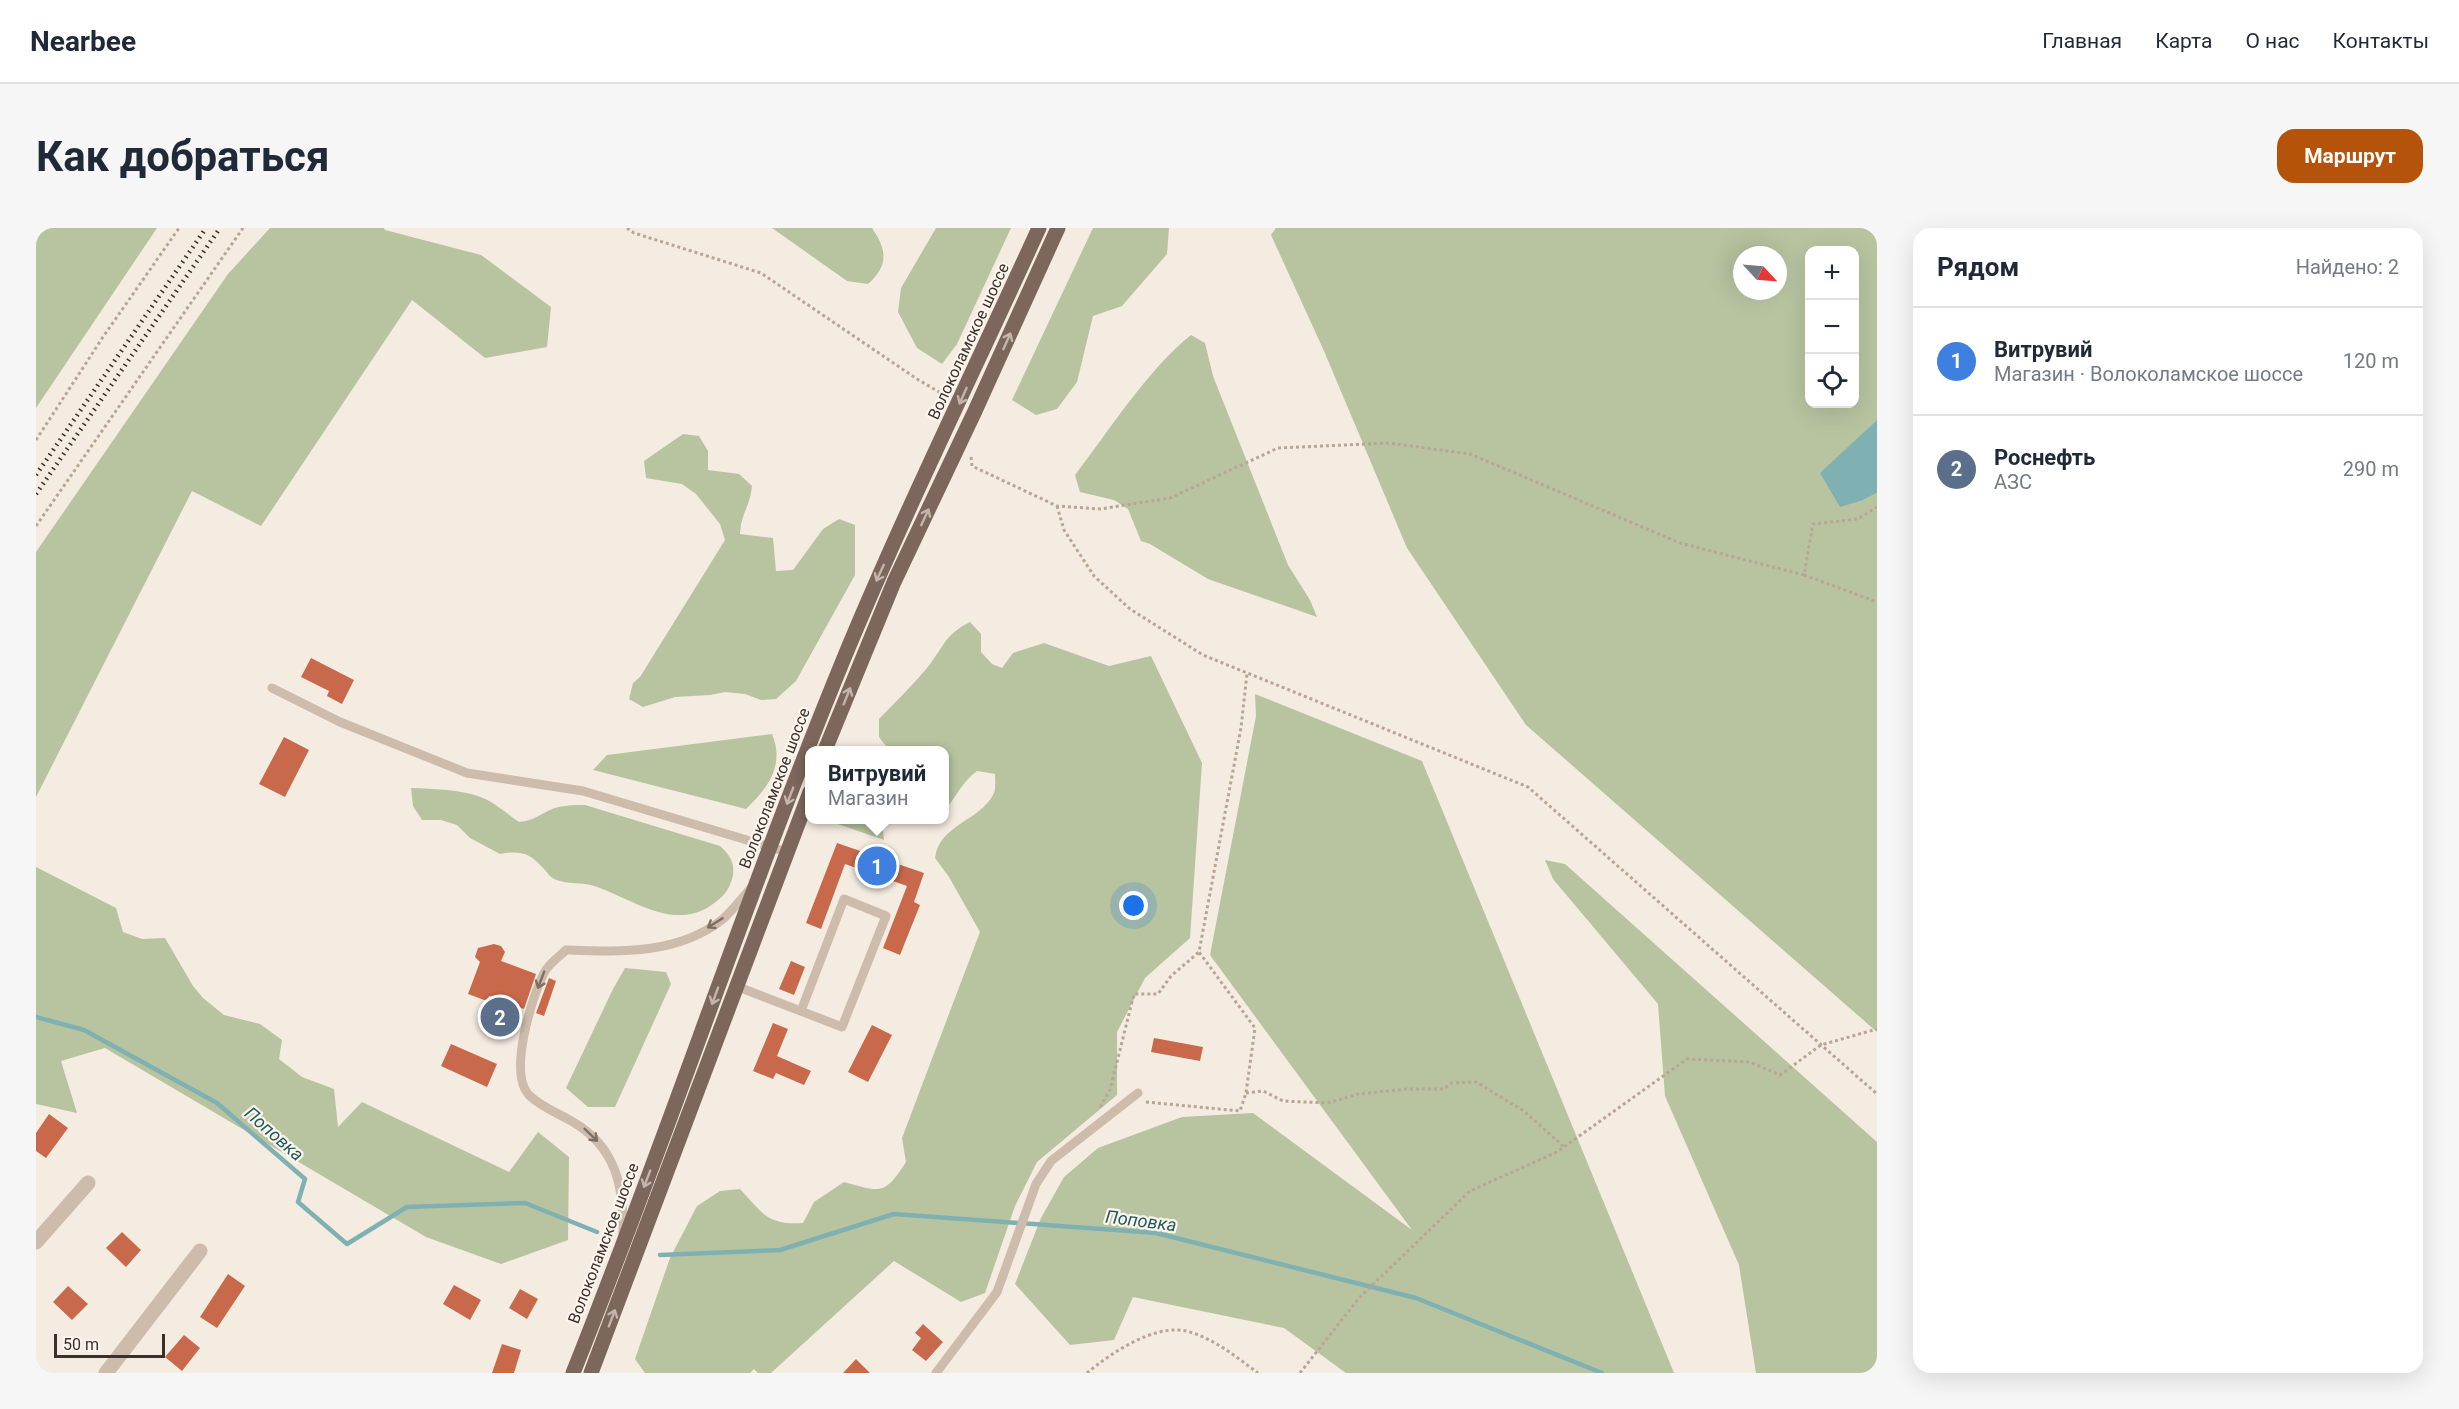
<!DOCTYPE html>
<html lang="ru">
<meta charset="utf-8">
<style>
body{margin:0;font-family:Roboto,sans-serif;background:#f6f6f7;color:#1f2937}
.controls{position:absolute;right:18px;top:18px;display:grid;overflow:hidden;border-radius:12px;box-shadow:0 6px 24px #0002}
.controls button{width:54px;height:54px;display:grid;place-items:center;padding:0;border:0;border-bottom:2px solid #e0e1e3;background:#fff;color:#1f2937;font:30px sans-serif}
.compass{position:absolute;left:1697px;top:18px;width:54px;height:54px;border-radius:50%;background:#fff;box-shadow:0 6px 24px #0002;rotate:116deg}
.scale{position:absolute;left:18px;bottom:15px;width:111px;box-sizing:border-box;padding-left:6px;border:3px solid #3b302b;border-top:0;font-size:16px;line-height:21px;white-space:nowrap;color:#3b302b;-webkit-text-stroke:4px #fbf5ee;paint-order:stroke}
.you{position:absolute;left:1098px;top:678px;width:21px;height:21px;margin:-15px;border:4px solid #fff;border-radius:50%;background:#1a73e8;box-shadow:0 0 0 9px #1a73e833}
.badge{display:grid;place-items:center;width:39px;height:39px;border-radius:50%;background:#b45309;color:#fff;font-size:20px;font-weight:700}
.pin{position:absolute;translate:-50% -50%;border:3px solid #fff;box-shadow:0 2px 6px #0006}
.popup{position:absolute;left:769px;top:518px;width:144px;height:78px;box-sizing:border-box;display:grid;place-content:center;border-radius:12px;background:#fff;filter:drop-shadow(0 2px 4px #0005);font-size:20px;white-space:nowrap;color:#747a83}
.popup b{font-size:22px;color:#1f2937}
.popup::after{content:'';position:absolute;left:50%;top:100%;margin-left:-12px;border:12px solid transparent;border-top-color:#fff}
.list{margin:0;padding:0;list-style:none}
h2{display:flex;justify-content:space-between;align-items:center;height:78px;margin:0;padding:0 24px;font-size:26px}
h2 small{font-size:20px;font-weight:400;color:#747a83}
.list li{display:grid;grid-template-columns:39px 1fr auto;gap:18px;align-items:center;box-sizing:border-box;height:108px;padding:0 24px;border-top:2px solid #e0e1e3}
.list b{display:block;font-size:22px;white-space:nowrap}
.list p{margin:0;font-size:20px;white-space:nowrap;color:#747a83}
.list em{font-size:20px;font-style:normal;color:#747a83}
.icon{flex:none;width:33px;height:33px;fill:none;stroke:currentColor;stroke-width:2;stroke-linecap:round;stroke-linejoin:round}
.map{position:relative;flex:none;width:1841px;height:1145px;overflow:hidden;border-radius:18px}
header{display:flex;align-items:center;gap:36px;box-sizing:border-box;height:84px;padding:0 30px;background:#fff;border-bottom:2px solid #e0e1e3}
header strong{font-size:28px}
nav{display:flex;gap:33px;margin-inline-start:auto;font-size:21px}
.intro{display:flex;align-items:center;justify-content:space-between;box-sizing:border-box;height:144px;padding:0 36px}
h1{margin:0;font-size:42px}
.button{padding:15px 27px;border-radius:18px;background:#b45309;color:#fff;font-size:21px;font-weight:700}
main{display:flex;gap:36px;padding:0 36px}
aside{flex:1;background:#fff;border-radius:18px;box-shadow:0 6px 24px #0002}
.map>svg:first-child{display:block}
</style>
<header>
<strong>Nearbee</strong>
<nav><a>Главная</a><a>Карта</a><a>О нас</a><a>Контакты</a></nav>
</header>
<div class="intro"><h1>Как добраться</h1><a class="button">Маршрут</a></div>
<main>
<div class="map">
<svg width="1841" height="1145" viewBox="0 0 1841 1145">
<rect width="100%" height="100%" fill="#f4ebe1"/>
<path fill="#b8c4a0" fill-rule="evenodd" d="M0 0H121L0 180Z
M234 0H348L349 2 445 27 515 79 511 119 449 130 376 72 225 298 156 263 0 569V324L192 46Z
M736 0H836C851 22 853 37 832 56L811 53Z
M900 0H975L921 116 906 136 881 120 862 84 865 60Z
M1057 0H1133L1131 26 1086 78 1057 88 1041 154 1021 181 1000 187 976 172Z
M1240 0H1841V192L1785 246 1827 272 1841 265V804L1490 497 1371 320 1288 123 1235 7ZM1774 22H1818V176H1774ZM1706 27H1742V63H1706Z
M1155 107 1169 115 1177 148 1252 337 1274 372 1281 389 1172 351 1114 316 1105 313 1092 281 1078 272 1044 264 1039 247C1072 204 1113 140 1155 107Z
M647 206 663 208 672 223V242L703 246 716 258C714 279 705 285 704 306L737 310 740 343 757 342 787 301 803 291 819 297V347L760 453 740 471 725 472 709 466 689 464 674 467 639 469 607 479 593 471 597 455 604 449 689 312 684 296 660 266 646 256 610 250 608 233Z
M934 394 945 406V424L956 436 966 440 977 425 1008 415 1073 438 1115 428 1166 535 1154 710 1109 750 1081 804V867L1001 934 979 978 949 1065 925 1074 858 1033 735 1145H722L718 1141 714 1145H609L599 1131 634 1030 661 978 684 963 704 961C727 985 730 997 767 995L778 974 808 954C845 964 848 968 870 934L866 910 944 704 913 649 899 630C903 596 945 593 958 565 960 559 959 552 959 546L941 543C925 555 921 568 909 582L908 522H853L843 509V491C859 474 876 458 891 440 908 419 908 407 934 394Z
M1219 466 1386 533 1638 1145H1310L1248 1100 1097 1069 1078 1112 1034 1117 979 1056 1005 990 1028 949 1062 920 1146 889 1217 885 1376 1002 1174 727 1220 488Z
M736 506C749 537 732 560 710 581L557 542 571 527Z
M375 560C397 561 421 561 442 568 457 573 470 585 483 594 499 592 501 588 514 582 525 577 537 577 549 577L684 618C695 628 701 638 695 654 691 666 682 673 671 680 633 701 595 670 558 658 546 654 531 657 518 651 514 649 511 644 508 641 494 625 485 622 464 626L434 610 421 597 405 592H386L377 578Z
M800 592H849L846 594 848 612 799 595Z
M1509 632 1529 636 1841 914V1145H1720L1703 1037 1629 868 1622 776 1517 651Z
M0 639 80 680 87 704 106 711 129 710 157 758 167 770 188 787 224 796 246 812 243 831 266 849 298 861 302 899 326 874 473 944 502 904 533 929 532 1012 465 1036 390 1009 69 820 25 833 41 885 0 876Z
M589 740 630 744 635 756 579 879H552L530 860 577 761Z"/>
<path fill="#7fb0b2" d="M1841 192V265L1827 272 1804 279 1784 245Z"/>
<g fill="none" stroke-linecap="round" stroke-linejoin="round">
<path stroke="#7fb0b2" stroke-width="4.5" d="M0 789 48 802 181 875 269 951 262 974 311 1016 371 979 489 975 561 1004
M624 1027 744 1022 858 986 1120 1005 1380 1070 1566 1145"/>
</g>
<path fill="#c8694b" d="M275 430 318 452 306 476 291 468 293 463 265 449Z
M248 509 273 522 249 569 223 556Z
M801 615 888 645 878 674 884 677 864 727 847 720 871 658 809 636 785 701 770 695Z
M458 716 465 718 469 724 465 733 500 746 488 781 453 768 451 773 432 766 444 734 439 729 442 720Z
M755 733 769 739 758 767 743 761Z
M513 750 520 753 508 788 500 785Z
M737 795 752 801 741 828 775 843 768 857 740 845 737 851 717 843Z
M836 797 856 807 832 854 812 844Z
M1118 810 1167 819 1164 833 1115 824Z
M415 816 461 836 451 859 405 838Z
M13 886 32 900 10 930 0 923V905Z
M86 1004 105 1022 90 1039 70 1020Z
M192 1046 209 1058 181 1100 164 1089Z
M418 1057 445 1072 434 1092 407 1076Z
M32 1058 52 1076 36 1092 17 1074Z
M484 1061 502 1071 491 1091 473 1080Z
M887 1096 907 1114 890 1133 876 1122 885 1110 879 1105Z
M148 1107 164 1120 146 1143 129 1129Z
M466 1116 485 1122 478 1145H456Z
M820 1131 834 1145H807Z"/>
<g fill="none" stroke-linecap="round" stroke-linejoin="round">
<path stroke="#b9a596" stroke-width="3" stroke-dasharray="3 3" stroke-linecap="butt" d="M591 0 598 5 725 45 881 151 910 168
M0 212 67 109 143 0
M935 229 936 238 1021 278 1064 281 1134 270 1242 220 1353 215 1434 226 1644 315 1768 347 1777 296 1822 291 1841 279
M1021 278 1028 302 1058 348 1094 381 1167 427 1492 559 1841 866
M0 298 207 0
M1768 347 1841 374
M1210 865 1227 863 1247 873 1292 875 1322 866 1371 861H1407L1416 855 1440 854 1488 883 1528 919
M1110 874 1204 883 1210 865 1219 800 1163 724 1205 500 1211 445
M1064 879 1074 862 1098 766H1122L1135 748 1163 724
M1051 1145C1075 1125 1118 1096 1150 1103 1178 1110 1200 1129 1222 1145
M1264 1145 1323 1070 1434 963 1521 924 1651 831 1714 834 1744 847 1785 817 1841 801"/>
<path stroke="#cdbbac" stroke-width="9" d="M236 460 304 494 431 545 547 563 751 624
M700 758 806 799 850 688 808 671 765 783
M587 1005C588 959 580 919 537 894 524 886 505 879 494 868 471 847 496 769 508 745 512 736 523 729 530 722 583 724 642 727 687 691 697 682 706 670 715 660
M900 1145 961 1064 1000 956 1015 933 1102 865"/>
<path stroke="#cdbbac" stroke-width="15" d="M0 1014 52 955
M70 1145 164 1023"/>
<path stroke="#7d675c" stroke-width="15" d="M789 522 858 354 939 183 1022 0
M537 1145C632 908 711 666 808 430 868 285 938 143 1003 0
M555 1145 774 564"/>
<path stroke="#3b302b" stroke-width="4.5" stroke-dasharray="1.5 4.5" stroke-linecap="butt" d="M0 247 170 0
M0 266 184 0"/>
</g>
<defs><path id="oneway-shaft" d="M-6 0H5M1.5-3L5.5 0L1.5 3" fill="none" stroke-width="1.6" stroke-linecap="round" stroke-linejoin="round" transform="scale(1.5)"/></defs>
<g stroke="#c2b5ac">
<use href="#oneway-shaft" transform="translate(971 113) rotate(-66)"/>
<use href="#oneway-shaft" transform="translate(927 168) rotate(114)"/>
<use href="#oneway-shaft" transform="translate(889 289) rotate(-65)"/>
<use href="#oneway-shaft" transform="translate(844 345) rotate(115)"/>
<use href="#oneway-shaft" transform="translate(811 468) rotate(-68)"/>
<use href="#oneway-shaft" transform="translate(754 568) rotate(111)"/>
<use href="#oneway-shaft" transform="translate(679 768) rotate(110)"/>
<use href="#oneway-shaft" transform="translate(611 951) rotate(111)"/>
<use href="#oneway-shaft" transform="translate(576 1090) rotate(-69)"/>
</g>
<g stroke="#7d6f65">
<use href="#oneway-shaft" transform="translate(679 695) rotate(148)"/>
<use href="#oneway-shaft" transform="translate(505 752) rotate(111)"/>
<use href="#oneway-shaft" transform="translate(555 907) rotate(44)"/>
</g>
<g text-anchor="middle" stroke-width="4.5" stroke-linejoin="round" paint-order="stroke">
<g font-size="16" fill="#3b302b" stroke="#fbf5ee">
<text transform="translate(932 113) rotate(-65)" y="6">Волоколамское шоссе</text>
<text transform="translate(738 560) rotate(-69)" y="6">Волоколамское шоссе</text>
<text transform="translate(567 1015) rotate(-69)" y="6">Волоколамское шоссе</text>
</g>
<g font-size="18" font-style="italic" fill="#1f5a5e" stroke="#fbf5ee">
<text transform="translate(238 906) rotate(41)" y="6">Поповка</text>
<text transform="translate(1105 993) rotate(7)" y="6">Поповка</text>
</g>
</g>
</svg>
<div class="controls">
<button>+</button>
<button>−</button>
<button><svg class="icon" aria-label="locate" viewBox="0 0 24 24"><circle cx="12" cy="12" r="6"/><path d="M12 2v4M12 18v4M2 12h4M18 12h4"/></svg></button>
</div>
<svg class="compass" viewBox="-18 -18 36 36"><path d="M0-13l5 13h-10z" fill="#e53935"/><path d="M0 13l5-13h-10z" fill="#747a83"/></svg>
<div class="scale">50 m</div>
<div class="you"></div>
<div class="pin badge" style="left:841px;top:638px;background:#3f7fe0">1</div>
<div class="popup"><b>Витрувий</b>Магазин</div>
<div class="pin badge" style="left:464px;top:789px;background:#5c6f8a">2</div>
</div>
<aside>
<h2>Рядом<small>Найдено: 2</small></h2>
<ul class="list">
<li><span class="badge" style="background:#3f7fe0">1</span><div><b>Витрувий</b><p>Магазин · Волоколамское шоссе</p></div><em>120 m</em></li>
<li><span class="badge" style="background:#5c6f8a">2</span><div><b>Роснефть</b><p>АЗС</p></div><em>290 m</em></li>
</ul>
</aside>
</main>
